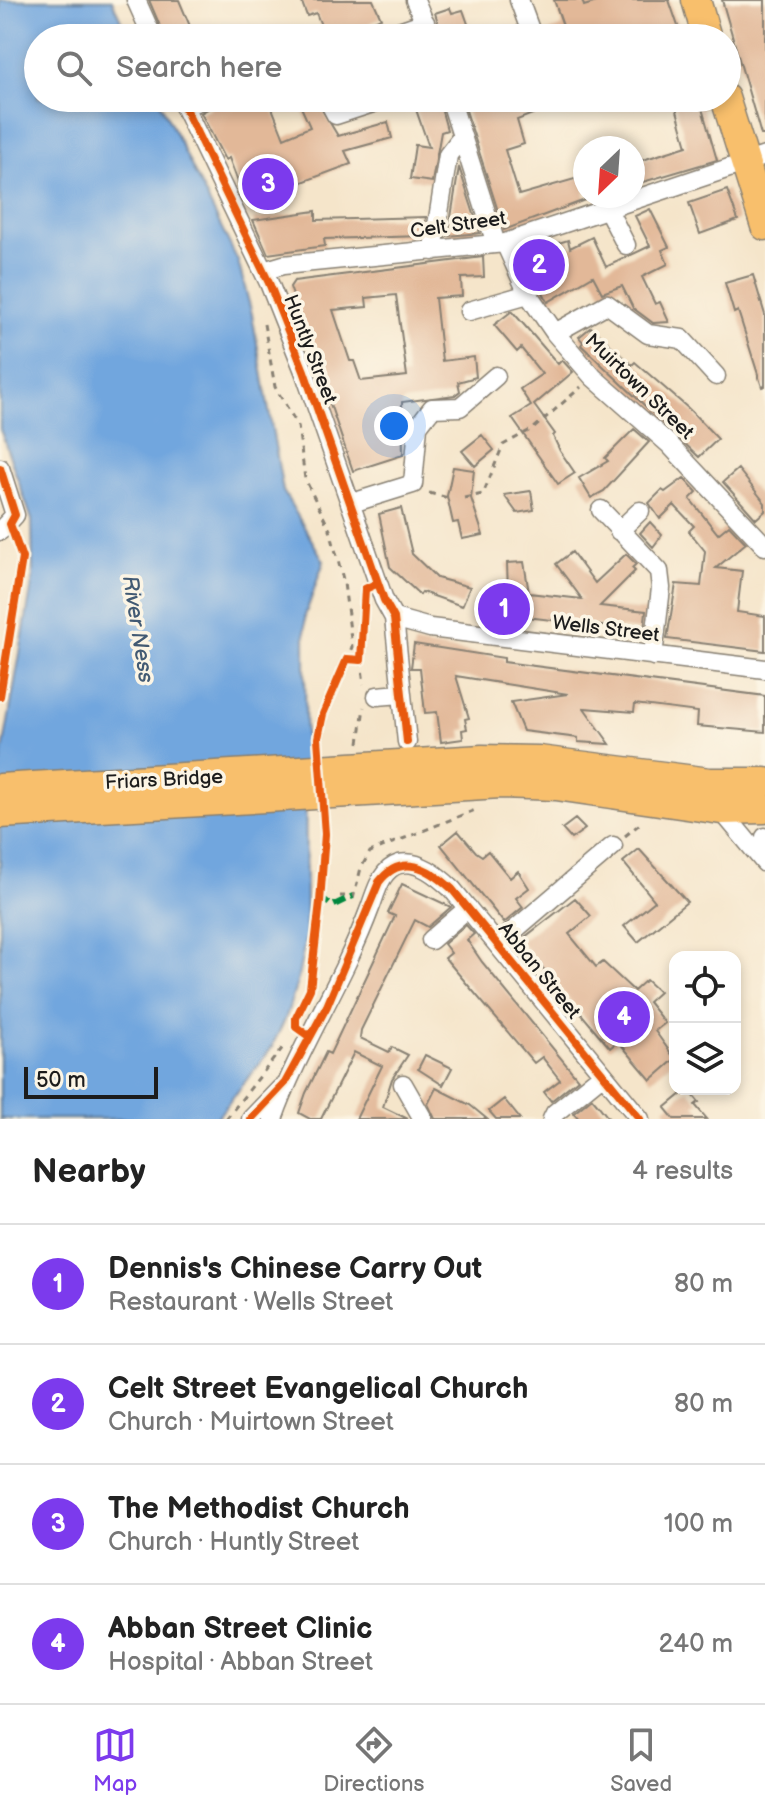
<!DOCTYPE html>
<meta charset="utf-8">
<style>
body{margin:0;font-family:"Balsamiq Sans",sans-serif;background:#f6f6f6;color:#222}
.controls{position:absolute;right:24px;bottom:24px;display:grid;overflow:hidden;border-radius:16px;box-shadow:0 4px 12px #0003}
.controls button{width:72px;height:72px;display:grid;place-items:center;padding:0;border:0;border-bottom:2px solid #e0e0e0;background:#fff;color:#222;font:40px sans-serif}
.compass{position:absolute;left:573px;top:136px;width:72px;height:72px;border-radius:50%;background:#fff;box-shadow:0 4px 12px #0003;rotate:205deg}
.scale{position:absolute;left:24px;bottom:20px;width:134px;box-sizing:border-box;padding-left:8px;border:4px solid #1c1c1c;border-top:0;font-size:22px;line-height:28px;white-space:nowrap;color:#1c1c1c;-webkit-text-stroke:6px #fcf5e5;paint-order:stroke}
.you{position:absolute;left:394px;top:426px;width:28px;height:28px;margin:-20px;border:6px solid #fff;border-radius:50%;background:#1a73e8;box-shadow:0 0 0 12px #1a73e833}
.badge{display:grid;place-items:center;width:52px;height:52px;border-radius:50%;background:#7c3aed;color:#fff;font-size:26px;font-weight:700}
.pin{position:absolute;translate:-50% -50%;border:4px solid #fff;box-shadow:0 2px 8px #0006}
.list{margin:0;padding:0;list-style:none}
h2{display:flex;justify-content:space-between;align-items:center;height:104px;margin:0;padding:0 32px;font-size:34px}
h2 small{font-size:26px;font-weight:400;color:#767676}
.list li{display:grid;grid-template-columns:52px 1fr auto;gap:24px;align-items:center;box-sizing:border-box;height:120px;padding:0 32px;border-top:2px solid #e0e0e0}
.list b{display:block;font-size:30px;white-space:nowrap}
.list p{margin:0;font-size:26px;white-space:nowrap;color:#767676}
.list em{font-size:26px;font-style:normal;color:#767676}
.icon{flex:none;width:44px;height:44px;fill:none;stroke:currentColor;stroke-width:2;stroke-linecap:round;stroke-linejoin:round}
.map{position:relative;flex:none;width:765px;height:1119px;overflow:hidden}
.search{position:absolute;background:#fff;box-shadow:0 4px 12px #0003;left:24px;right:24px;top:24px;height:88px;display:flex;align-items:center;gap:20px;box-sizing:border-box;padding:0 28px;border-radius:44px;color:#767676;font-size:30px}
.sheet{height:584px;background:#fff}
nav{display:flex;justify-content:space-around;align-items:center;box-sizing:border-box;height:112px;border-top:2px solid #e0e0e0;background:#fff;font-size:22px;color:#767676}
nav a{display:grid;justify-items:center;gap:4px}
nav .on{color:#7c3aed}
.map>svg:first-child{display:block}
</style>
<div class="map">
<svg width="765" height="1119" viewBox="0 0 765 1119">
<rect width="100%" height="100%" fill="#fcf5e5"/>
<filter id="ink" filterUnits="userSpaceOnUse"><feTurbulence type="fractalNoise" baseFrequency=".0125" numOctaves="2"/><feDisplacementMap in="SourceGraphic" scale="16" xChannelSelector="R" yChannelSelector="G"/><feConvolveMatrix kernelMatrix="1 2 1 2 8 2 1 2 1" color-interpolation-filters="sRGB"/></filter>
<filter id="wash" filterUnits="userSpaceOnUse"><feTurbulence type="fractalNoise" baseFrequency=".006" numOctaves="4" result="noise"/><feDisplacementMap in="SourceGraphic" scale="32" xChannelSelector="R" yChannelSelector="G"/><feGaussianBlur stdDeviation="1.8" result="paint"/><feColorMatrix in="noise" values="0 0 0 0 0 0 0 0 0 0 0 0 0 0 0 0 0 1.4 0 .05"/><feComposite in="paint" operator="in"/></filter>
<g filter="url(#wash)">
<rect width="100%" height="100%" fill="#f5e5ca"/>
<path fill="#71a6de" stroke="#46617d" stroke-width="2" d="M0 0H112L129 38H38V98H158L238 261 252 314 283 491 324 561 305 616 306 936 297 983 285 1020 270 1050 216 1119H0V768L33 578 32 520 0 429Z"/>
<g id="blocks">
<path fill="#e2b898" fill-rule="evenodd" d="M149 0H179L195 38H165Z
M301 0H373L381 18 336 38H326L316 13 307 16Z
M554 0H582L584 6 603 0H669L682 38H545L544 33 563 26Z
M722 0H765V135H761Z
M450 8 452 13 463 10 473 38H443L435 13Z
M227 98H268L284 138 310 127 297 98H315L338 136 388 122 392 138 345 151 351 164 246 203 229 158 225 160 201 113Z
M412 98H431L434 108H441L447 130 441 132 432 182 410 179 415 145 429 147Z
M475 98 478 106 504 98H573L517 120 524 144 505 150 519 195 585 176V200L504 230 463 101Z
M682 98H699L717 160 633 185V163L687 146 674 100Z
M459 167 480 233 448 236Z
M727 190 738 220 700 234 689 203Z
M650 209 669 247 662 250 668 264 642 277 655 304 660 302 669 322 653 323 633 308 622 286 602 293 593 276 548 302 523 254 568 240 570 248 592 237 606 267 650 246 635 216Z
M316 211V220L426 217 423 236 324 239 325 246 268 254 253 220Z
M483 257 484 277 461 278 462 296 435 298 442 361 474 357 476 377 458 382 460 391 455 395 402 402 403 455 353 471 290 287 294 281ZM396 295 407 376 361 381 354 361H350L333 310 367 307 366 298Z
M753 275 765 315V386L762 387 738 311 734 313 725 283Z
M512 311 558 364 562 360 573 372 534 405 555 434 553 436 560 451 575 473 558 484 512 418 531 406 520 389 542 374 521 348 517 352 494 325Z
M591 327 632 365 635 362 689 409 718 439 699 457 581 345 583 342 579 337Z
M634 429 649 442 604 491 591 498 579 478 608 461 605 458Z
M482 435 494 450 475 466 462 451Z
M453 467 474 470 471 498 483 535 462 539 458 522 453 523 447 496Z
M738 469 765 503V511L756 519 723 482Z
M684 478 697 492 690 499 718 534 729 525 746 543 716 568 742 571 737 612 765 616V651L667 639 676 584 701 586 705 551 689 531 694 526 674 505 660 519 649 503 662 490 665 492Z
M531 491 534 510 517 513 504 495Z
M401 508 412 554 437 578 470 587 462 606 422 592 420 595 390 567 379 514Z
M650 522 662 535 653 547 640 533Z
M572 552 595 583 626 554 636 564 632 568 635 571 600 606 646 611 644 631 485 612 488 588 508 591 507 563 524 562 529 593 582 599 556 564Z
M414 644 504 658V662L765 696V732L697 726 698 712 635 704 634 712 584 708 610 744 578 742V738L523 731 511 702 568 694 456 676 469 718 465 719 467 729 462 730 463 739 441 742 437 712 425 713 420 668H411Z
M575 819 585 829 571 839 562 829Z
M458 831 476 852 482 856 488 851 510 878 518 871 529 888 516 898 523 907 504 923 441 845Z
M639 849 687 902 638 942 624 926 655 901 623 862Z
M402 884 451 907 428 927 415 920 361 1030 360 1038 389 1052 392 1047 408 1055 392 1079 383 1107 408 1119H356L382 1066 354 1052 321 1119H310L299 1113 306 1093 326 1052 330 1054 395 916 388 913Z
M575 898 591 916 569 934 596 967 603 962 634 991 646 980 659 992 648 1002 665 1023 655 1031 675 1059 651 1080 618 1041 610 1048 520 941Z
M466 925 474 934 467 940 482 962 578 1079 551 1101 544 1092 560 1080 542 1057 534 1063 445 958 451 953 444 944Z
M425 1055 452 1068 443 1085 418 1069Z
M436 1088 470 1105 487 1119H435L428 1104Z
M688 1089 699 1102 695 1105 707 1119H674L665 1108Z
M592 1098 598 1105 609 1119H579L574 1113Z
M504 1099 520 1119H496L489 1111Z"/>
</g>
</g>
<g filter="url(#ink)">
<use href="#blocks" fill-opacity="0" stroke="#888073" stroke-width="2"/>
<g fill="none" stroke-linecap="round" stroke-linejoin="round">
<path stroke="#cabda7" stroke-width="18" stroke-dasharray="18 9" stroke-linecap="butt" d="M575 98 577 102"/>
<g stroke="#888073" stroke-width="21">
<path id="minor" d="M136 0 153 38
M415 0 431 38
M519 0 533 38
M379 38 425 22
M180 98 269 283 304 371 384 600 394 618 407 742
M327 98 336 115 376 102
M450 98 496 244
M184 106 208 98
M608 210 626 245
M505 243 528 294 555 333 593 377 670 445 765 546
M433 251 448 155 462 137
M263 271 283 265 505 243 765 156
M469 311 528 294
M555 333 607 304 648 334 682 339 716 376
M0 468 15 515 0 531
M352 503 413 484 418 426 432 408 460 407 496 376
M601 510 659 571 661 588 653 656
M619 531 640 511
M394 618 430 628 765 669
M377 696 401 694
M721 810 765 863
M765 837V840
M431 940 468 908
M498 944 613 846
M403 1084 423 1119
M251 1119 281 1088
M273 1119C299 1046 343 981 370 908 376 893 380 870 399 864 419 859 439 877 452 889L640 1119
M552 1119 555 1113 603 1074"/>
</g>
<g stroke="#888073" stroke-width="31">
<path id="highway" d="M696 0 707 38
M725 98 765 226
M0 788 482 759 539 760 710 782H765
M0 814 501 784 556 786 721 810 765 809"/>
</g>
<path stroke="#888073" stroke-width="3" stroke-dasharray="6 6" stroke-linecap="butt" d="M264 324 275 387 298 426 305 479 330 530 344 583 352 647 347 659
M429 493 452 499
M464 498 483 494 503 445 534 428 581 387
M361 660 364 684
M359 743 364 707
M625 836 641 823
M320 896H328
M340 896H345
M353 899 361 868 370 852 475 810
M226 1119 284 1046"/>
<use href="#minor" stroke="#fff" stroke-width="18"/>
<use href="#highway" stroke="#f8bf6c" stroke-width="28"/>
<path stroke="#00873e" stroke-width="6" stroke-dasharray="12 6" stroke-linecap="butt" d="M320 896 332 906 353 896"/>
<g stroke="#fcf5e5" stroke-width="13">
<path id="cycleway" d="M180 98 269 283 304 371 384 600 394 618 407 742
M0 468 15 515 10 524 22 558 0 696
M310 1037 296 1027V1018L310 989 320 902 325 834 318 738 323 714 347 659 361 660 365 589 378 583
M251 1119 285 1083 327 1006 379 882C402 852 429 868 452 889L640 1119"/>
</g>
<use href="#cycleway" stroke="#e8590c" stroke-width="8"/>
</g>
</g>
<g text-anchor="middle" stroke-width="7" stroke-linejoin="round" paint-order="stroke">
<g font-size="20" fill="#1c1c1c" stroke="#fcf5e5">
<text transform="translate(458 224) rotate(-8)" y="7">Celt Street</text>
<text transform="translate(311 349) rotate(69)" y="7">Huntly Street</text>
<text transform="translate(640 386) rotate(44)" y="7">Muirtown Street</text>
<text transform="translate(606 628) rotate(7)" y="7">Wells Street</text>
<text transform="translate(164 779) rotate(-3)" y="7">Friars Bridge</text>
<text transform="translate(540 970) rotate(51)" y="7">Abban Street</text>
</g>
<g font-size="22" font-style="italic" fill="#425a73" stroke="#fcf5e5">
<text transform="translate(139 629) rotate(81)" y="8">River Ness</text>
</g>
</g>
</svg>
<div class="controls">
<button><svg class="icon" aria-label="locate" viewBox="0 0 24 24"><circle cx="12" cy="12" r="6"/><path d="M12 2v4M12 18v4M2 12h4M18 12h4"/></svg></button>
<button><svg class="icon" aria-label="layers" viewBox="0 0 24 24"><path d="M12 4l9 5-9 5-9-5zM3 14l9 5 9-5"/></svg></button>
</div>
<svg class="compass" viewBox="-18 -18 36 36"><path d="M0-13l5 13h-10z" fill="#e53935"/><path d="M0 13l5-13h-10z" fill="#767676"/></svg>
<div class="scale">50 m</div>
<div class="you"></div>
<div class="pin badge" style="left:504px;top:609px">1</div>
<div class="pin badge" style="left:539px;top:265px">2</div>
<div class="pin badge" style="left:268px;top:184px">3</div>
<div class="pin badge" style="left:624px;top:1017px">4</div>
<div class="search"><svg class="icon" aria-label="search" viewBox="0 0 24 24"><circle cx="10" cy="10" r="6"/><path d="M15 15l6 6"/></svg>Search here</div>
</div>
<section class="sheet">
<h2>Nearby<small>4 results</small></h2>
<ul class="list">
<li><span class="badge">1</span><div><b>Dennis's Chinese Carry Out</b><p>Restaurant · Wells Street</p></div><em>80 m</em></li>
<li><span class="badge">2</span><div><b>Celt Street Evangelical Church</b><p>Church · Muirtown Street</p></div><em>80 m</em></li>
<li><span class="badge">3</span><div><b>The Methodist Church</b><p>Church · Huntly Street</p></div><em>100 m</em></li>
<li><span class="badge">4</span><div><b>Abban Street Clinic</b><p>Hospital · Abban Street</p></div><em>240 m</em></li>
</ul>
</section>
<nav>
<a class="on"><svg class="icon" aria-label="map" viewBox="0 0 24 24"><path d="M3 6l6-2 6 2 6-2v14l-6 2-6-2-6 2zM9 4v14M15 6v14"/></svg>Map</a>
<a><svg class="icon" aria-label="directions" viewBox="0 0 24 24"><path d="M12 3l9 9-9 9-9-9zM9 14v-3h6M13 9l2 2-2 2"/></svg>Directions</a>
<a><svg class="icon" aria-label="saved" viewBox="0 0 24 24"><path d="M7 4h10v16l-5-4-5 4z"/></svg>Saved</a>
</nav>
